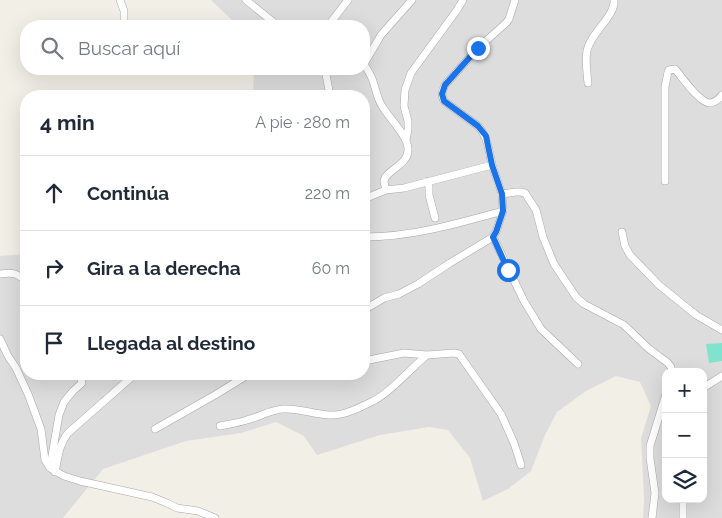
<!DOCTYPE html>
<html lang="es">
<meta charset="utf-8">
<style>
body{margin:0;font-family:Raleway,sans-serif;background:#f6f6f7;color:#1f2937}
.controls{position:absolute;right:15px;bottom:15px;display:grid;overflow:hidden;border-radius:10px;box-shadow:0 5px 20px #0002}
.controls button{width:45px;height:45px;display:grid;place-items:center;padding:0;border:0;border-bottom:1px solid #e0e1e3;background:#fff;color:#1f2937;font:25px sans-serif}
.stop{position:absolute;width:15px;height:15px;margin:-11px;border:4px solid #1a73e8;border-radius:50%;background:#fff}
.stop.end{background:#1a73e8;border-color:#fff;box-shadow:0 1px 5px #0008}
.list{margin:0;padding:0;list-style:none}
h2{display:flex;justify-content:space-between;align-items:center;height:65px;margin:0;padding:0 20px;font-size:21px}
h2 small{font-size:16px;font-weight:400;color:#747a83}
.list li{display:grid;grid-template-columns:32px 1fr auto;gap:15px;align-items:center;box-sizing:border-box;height:75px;padding:0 20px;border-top:1px solid #e0e1e3}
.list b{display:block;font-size:19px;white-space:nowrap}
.list em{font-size:16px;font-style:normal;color:#747a83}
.icon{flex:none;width:28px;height:28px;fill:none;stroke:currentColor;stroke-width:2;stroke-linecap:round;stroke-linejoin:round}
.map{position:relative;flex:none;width:722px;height:518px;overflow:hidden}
.search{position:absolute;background:#fff;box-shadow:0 5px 20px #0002;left:20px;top:20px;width:350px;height:55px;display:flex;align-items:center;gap:12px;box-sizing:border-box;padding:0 18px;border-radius:20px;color:#747a83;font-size:19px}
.panel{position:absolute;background:#fff;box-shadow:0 5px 20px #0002;left:20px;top:90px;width:350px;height:290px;border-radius:20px}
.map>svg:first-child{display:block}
</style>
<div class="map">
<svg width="722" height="518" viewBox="0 0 722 518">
<rect width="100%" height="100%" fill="#f1efe6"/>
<path fill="#dedddd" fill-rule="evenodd" d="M211 0H722V518H643L644 499 641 438 651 406 640 382 616 376 586 391 557 412 545 435 531 471 508 489 483 501 470 458 455 439 448 430 429 427 380 435 317 455 304 436 276 422 241 433 186 441 103 469 63 518H0V256L26 254V374H364V96H253L254 69H364V26H237L234 22ZM666 372H703V499H666Z"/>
<path fill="#81e3cd" d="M722 343V361L709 363 706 344Z"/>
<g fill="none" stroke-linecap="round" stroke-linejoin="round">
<g stroke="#a7a7a7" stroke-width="8">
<path id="minor" d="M120 0 124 11V20
M246 0 278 26
M328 26 348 0
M364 64C367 69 371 75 373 81 376 90 377 98 382 106 389 118 408 136 408 149 409 166 384 170 384 182 384 183 386 189 386 190
M364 64 381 35 412 0
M325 69 330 96
M588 83C587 73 585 61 587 51 590 33 616 16 614 0
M406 140 408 130V121L404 106 405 90 411 73 457 10 463 0
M492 165C489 151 488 137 478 126L444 101C441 95 442 91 445 85L478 48 506 23 509 19 515 0
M429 181V195L435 218
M665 181V87L668 72 669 70 675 69C682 77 698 101 709 103 714 103 719 99 722 95
M502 194 516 192H521L525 193 536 210 543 237 554 264 576 297 584 304 624 325 648 348 668 363 671 367V372
M364 199 386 190 404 188 492 165 502 194 503 211 496 232 493 237 450 263 418 284 399 294 384 298 364 310
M622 232 625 246 630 255 659 285 696 315 722 330
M364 237C412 237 456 224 503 211
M493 237 524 301 541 329 578 364
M0 274C13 272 16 273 26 281
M0 339 8 356 16 368 28 394 41 429 45 460 50 468 64 476 80 481 152 497 167 503 177 508 198 511 215 518
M364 361 404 353 427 355 454 353 459 354 501 414 514 443 521 465
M703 388 722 376
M220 426C229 424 238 423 247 420 259 417 270 410 283 409 299 408 313 414 329 415 344 416 361 407 375 400 392 391 411 368 427 355
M155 429 215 395 249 374
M50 467 59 415 64 402 73 391 82 383 81 379 77 374
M55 472C58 458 59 444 68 433L135 374
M652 518 655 493 650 458V446L666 394
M683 518V499"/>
</g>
<use href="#minor" stroke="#fff" stroke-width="7"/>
</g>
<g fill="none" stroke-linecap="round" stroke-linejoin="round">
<path stroke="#1a73e8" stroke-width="6" d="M478 48 445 85 442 94 444 101 478 126 486 136 492 165 502 194 503 211 496 232 493 237 508 270"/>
</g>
</svg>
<div class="controls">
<button>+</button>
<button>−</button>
<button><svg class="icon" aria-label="layers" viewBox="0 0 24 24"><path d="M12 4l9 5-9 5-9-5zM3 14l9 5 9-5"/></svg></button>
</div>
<div class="stop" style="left:508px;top:270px"></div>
<div class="stop end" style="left:478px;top:48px"></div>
<div class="search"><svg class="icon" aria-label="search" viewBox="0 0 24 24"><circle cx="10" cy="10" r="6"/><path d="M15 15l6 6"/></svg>Buscar aquí</div>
<section class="panel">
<h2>4 min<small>A pie · 280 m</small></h2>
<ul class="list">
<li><svg class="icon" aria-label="ahead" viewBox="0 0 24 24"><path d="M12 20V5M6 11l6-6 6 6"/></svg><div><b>Continúa</b></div><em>220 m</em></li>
<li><svg class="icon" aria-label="right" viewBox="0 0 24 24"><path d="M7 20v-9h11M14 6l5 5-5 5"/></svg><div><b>Gira a la derecha</b></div><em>60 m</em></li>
<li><svg class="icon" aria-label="arrive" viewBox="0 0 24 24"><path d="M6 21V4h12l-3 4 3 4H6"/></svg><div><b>Llegada al destino</b></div></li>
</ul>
</section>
</div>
